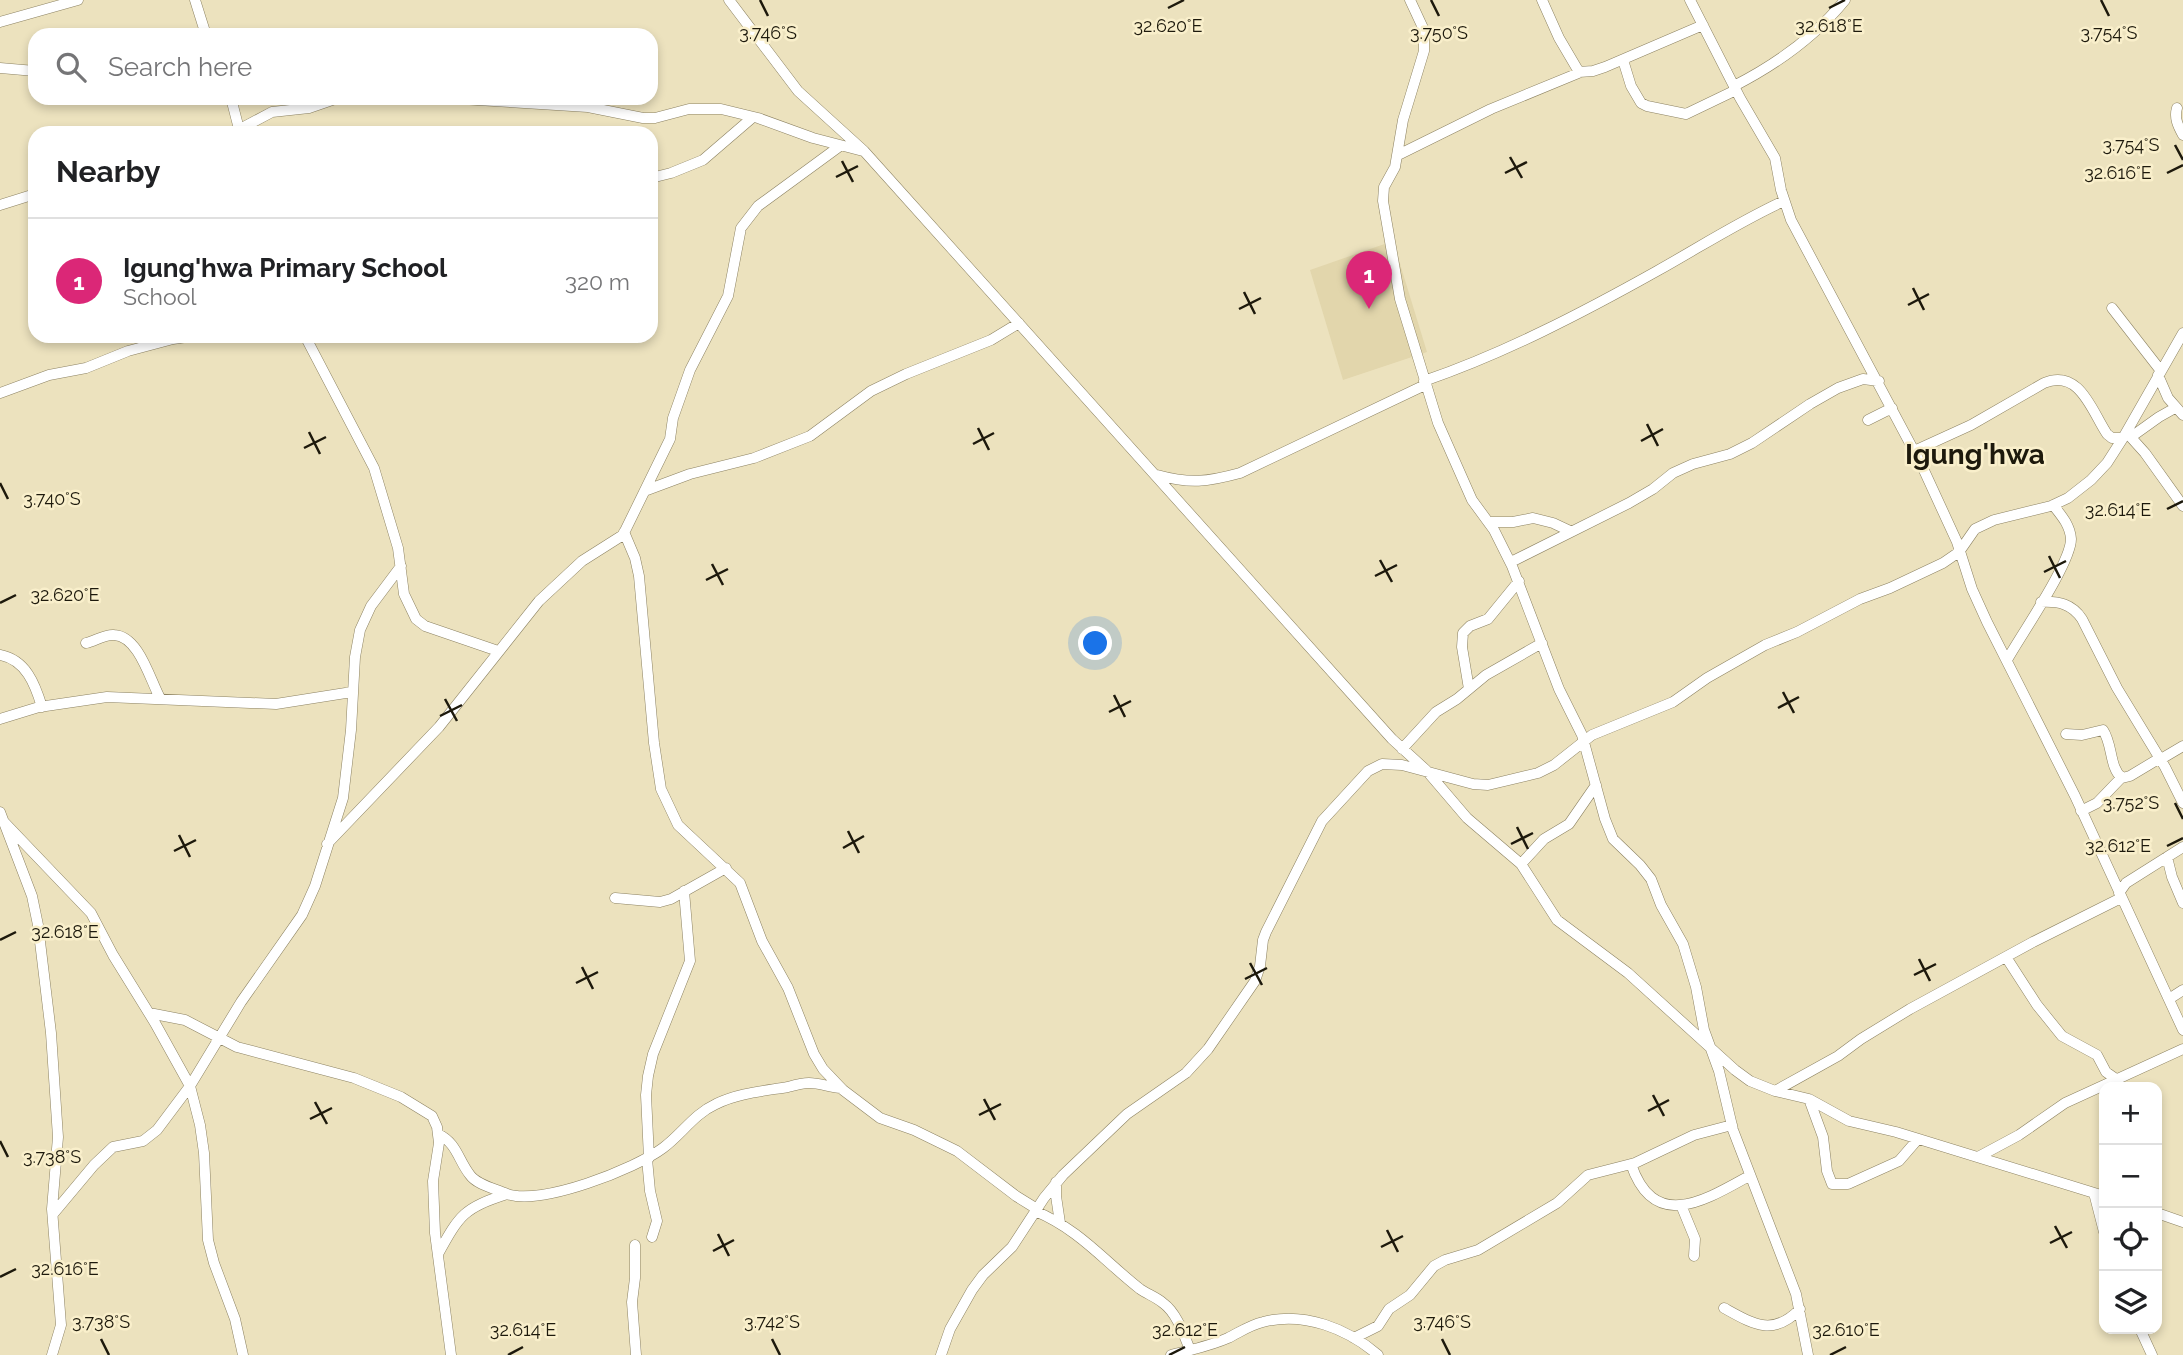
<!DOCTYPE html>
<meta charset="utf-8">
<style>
body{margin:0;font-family:Raleway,sans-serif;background:#f6f6f6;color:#202124}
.controls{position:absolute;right:21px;bottom:21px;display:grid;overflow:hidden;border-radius:14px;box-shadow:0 4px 10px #0003}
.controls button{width:63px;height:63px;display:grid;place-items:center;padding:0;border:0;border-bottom:2px solid #e0e0e0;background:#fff;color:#202124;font:35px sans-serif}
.you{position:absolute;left:1096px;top:644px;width:24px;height:24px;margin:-18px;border:5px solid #fff;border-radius:50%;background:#1a73e8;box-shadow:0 0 0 10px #1a73e833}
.badge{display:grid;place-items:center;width:46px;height:46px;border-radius:50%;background:#db2777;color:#fff;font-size:23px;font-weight:700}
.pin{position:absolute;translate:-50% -58px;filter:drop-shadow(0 2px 4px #0008)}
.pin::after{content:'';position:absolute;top:37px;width:24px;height:21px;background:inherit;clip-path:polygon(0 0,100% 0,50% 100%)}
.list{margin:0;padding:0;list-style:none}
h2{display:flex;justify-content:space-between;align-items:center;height:91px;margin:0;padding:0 28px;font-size:30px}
h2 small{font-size:23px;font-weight:400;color:#757577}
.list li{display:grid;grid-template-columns:46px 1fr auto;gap:21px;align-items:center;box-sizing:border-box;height:126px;padding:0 28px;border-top:2px solid #e0e0e0}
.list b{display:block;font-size:26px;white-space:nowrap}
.list p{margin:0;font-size:23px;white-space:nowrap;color:#757577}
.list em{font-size:23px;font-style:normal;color:#757577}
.icon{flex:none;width:38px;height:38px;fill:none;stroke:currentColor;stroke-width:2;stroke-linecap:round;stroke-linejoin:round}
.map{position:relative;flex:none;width:2183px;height:1355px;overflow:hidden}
.search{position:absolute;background:#fff;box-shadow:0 4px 10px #0003;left:28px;top:28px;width:630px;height:77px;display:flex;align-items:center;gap:18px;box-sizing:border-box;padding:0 24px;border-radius:21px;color:#757577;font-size:26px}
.panel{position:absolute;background:#fff;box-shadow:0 4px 10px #0003;left:28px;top:126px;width:630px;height:217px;border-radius:21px}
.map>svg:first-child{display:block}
</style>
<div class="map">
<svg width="2183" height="1355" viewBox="0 0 2183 1355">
<rect width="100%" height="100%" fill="#ece2be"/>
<path fill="#e2d6ac" d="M1393 241 1427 352 1343 380 1310 270Z"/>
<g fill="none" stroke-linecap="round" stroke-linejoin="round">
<g stroke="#8c8262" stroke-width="11">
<path id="minor" d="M195 0 206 35
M729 0 798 91 864 151 1392 739 1426 770 1467 818 1521 864 1557 920 1628 973 1735 1070 1750 1081 1775 1091 1809 1099 1849 1121 1896 1132 2104 1196
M1410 0 1424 30V51L1403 120 1395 167 1384 187 1383 201 1400 299 1438 423 1472 500 1494 530 1512 566 1559 689 1582 735 1605 819 1613 839 1640 865 1651 879 1661 905 1683 944 1696 987 1704 1030 1719 1071 1733 1130 1796 1294 1808 1355
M1542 0 1559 38 1579 72 1593 71 1605 67 1703 25
M1690 0 1740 98 1775 158 1781 190 1791 220 1922 466 1957 542 1972 589 1987 622 2075 796 2183 1030
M0 22 78 0
M1623 60 1631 86 1641 103 1647 106 1686 114 1736 90
M0 68 35 71
M1734 86C1777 64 1814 38 1845 0
M231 98 240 133
M445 98 588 107 643 118H655L689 109H721L758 118 813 138 863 151
M2177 108C2174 118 2178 126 2183 135
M240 129 272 112 309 108 338 98
M1398 155 1491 109 1581 72
M651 178 671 173 703 160 753 117
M0 205 35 194
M2112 308 2161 371
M305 336 374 468 398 548 404 594 416 619 425 626 498 651
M2158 375 2168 398 2183 415
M1424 381C1505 353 1582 313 1657 271 1700 247 1740 221 1784 201
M0 393 49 375 86 368 128 351 173 339 194 336
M1868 420 1892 408
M2127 433 2145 453 2183 506
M2131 437 2159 417 2175 408
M1914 451 1971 425 2044 383C2080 368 2092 412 2107 434L2112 438H2123
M1157 475C1190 484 1207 482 1240 473L1425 385
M647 490 690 474 754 458 810 436 871 391 906 374 991 340 1019 323
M1488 522H1513L1533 518 1553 523 1570 531
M624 532 635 558 639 576 654 743 661 789 678 825 740 883 762 941 788 988 814 1054 823 1069 843 1090 880 1118 914 1130 957 1151 1016 1196 1037 1209
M1511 562 1629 503 1653 489 1673 473 1693 464 1730 454 1752 443 1810 404 1838 388 1863 379 1879 381
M2041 602C2059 601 2072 604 2082 619L2117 688 2165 767 2183 803
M86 643C95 641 105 634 114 635 139 636 150 680 160 698
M0 655C26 660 35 684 42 707
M2007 660C2021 635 2071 563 2071 539 2070 525 2061 515 2053 505
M1469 689 1462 647 1463 633 1470 626 1488 619 1519 581
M0 719 39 707 107 697 276 704 352 692
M2066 734 2082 735 2103 730C2113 745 2109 767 2122 778L2130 776 2160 758
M1402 749 1436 712 1457 699 1486 675 1542 643
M2161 759 2183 746
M2081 811 2097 803 2121 778
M0 812 32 896 38 925 51 1033 58 1137 52 1209 61 1325 52 1355
M4 822 91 913 113 955 155 1023 190 1086 200 1125 204 1153 208 1240 214 1263 235 1319 243 1355
M327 844 439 727 539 601 582 561 623 535 670 439 673 418 690 370 728 296 741 228 758 206 840 146
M2167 857 2172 877 2183 903
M1521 864 1544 839 1569 824 1596 785
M2119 893 2126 883 2183 847
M615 898 660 902 671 899 726 868
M2006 957 2037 1005 2062 1036 2097 1055 2106 1072 2116 1079
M2169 999 2183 990
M149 1013 185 1020 237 1047 354 1078 401 1097 432 1116 437 1127 439 1143 433 1181 435 1233 451 1355
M1775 1091 1838 1056 1861 1039 1910 1009 2033 942 2121 898
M1809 1099 1823 1137 1827 1171 1832 1184H1848L1899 1161 1918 1139
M438 1134C457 1143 458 1160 470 1175 477 1185 496 1189 507 1194 541 1206 635 1169 663 1148 682 1134 694 1114 716 1104 738 1093 764 1091 788 1087 795 1085 802 1083 809 1083 819 1083 830 1087 841 1088
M1978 1157 2019 1135 2065 1103 2183 1049
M649 1158 646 1095 648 1076 653 1054 690 961 684 891
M647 1159 650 1191 657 1221 652 1237
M1631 1164C1654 1232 1704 1201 1749 1176
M1056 1182V1196L1060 1223
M2094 1193 2104 1232
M1681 1205 1695 1239 1694 1256
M1035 1211C1080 1230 1103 1260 1140 1289 1147 1294 1156 1297 1163 1303 1177 1313 1184 1335 1190 1350
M2157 1213 2183 1222
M53 1214 94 1165 113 1147 143 1141 157 1130 190 1086 241 1002 302 915 315 886 343 798 351 730 355 657 360 630 371 606 401 566
M635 1245V1278L632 1302 636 1355
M438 1254C460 1214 464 1208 507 1194
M1724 1308C1753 1324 1773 1337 1800 1309
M2140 1329 2152 1355
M1354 1338 1378 1326 1389 1309 1410 1295 1434 1266 1445 1260 1478 1250 1557 1203 1588 1175 1635 1163 1694 1135 1732 1125
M941 1355 950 1329 972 1290 983 1275 1012 1247 1044 1198 1063 1175 1127 1114 1186 1073 1208 1049 1255 981 1260 966 1263 940 1266 932 1322 821 1368 771 1382 764 1402 765 1473 784 1488 785 1538 773 1554 765 1592 735 1673 702 1707 678 1765 645 1797 632 1860 599 1890 588 1943 563 1959 552 1975 529 1994 520 2051 506 2068 498 2091 480 2107 463 2123 438 2183 333
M1171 1355C1190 1350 1210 1346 1228 1338 1240 1332 1250 1325 1263 1322 1304 1311 1348 1329 1378 1355"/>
</g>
<use href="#minor" stroke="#fff" stroke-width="10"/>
</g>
<path fill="none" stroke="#1d190c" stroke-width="2.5" d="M760 0 768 16M1431 0 1439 16M2101 0 2109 16M1168 8 1184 0M1829 8 1845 0M2175 145 2183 160M1510 157 1522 178M842 161 853 182M1505 173 1527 162M2167 173 2183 165M836 177 858 166M1913 288 1924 310M1244 292 1255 314M1908 305 1929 294M1239 309 1261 298M1647 424 1658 446M978 428 989 450M309 432 320 454M1641 441 1663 429M973 444 994 433M304 448 326 437M0 483 8 499M2167 509 2183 501M2049 556 2060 578M1380 560 1392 582M712 564 723 585M2044 572 2066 561M1375 576 1397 565M706 580 728 569M0 603 16 595M1783 692 1794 713M1114 695 1125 717M445 699 457 721M1778 708 1799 697M1109 712 1131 701M440 716 462 705M2175 803 2183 819M1517 827 1528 849M848 831 859 853M179 835 190 857M1511 844 1533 833M2167 846 2183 838M843 848 864 836M174 851 196 840M0 940 16 932M1919 959 1930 981M1250 963 1262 985M582 967 593 989M1914 975 1936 964M1245 979 1267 968M576 983 598 972M1653 1095 1664 1116M984 1099 995 1120M315 1102 327 1124M1648 1111 1669 1100M979 1115 1001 1104M310 1119 332 1108M0 1141 8 1157M2055 1226 2067 1248M1387 1230 1398 1252M718 1234 729 1256M2050 1243 2072 1232M1381 1247 1403 1236M713 1251 734 1240M0 1277 16 1269M101 1339 109 1355M772 1339 780 1355M1442 1339 1450 1355M508 1355 523 1347M1169 1355 1185 1347M1830 1355 1846 1347"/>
<g text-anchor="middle" stroke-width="5" stroke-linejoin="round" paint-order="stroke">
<g font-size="28" font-weight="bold" fill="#1d190c" stroke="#f9efcb">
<text x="1975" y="464">Igung'hwa</text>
</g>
</g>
<g font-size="18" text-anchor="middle" fill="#1d190c" stroke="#f9efcb" stroke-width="5" stroke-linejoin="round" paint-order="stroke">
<text x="1168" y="32">32.620°E</text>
<text x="1829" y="32">32.618°E</text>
<text x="768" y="39">3.746°S</text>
<text x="1439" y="39">3.750°S</text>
<text x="2109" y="39">3.754°S</text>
<text x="2131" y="151">3.754°S</text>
<text x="2118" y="179">32.616°E</text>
<text x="52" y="505">3.740°S</text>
<text x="2118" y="516">32.614°E</text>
<text x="65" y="601">32.620°E</text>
<text x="2131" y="809">3.752°S</text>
<text x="2118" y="852">32.612°E</text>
<text x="65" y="938">32.618°E</text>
<text x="52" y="1163">3.738°S</text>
<text x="65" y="1275">32.616°E</text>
<text x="101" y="1328">3.738°S</text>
<text x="772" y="1328">3.742°S</text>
<text x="1442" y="1328">3.746°S</text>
<text x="523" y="1336">32.614°E</text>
<text x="1185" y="1336">32.612°E</text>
<text x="1846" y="1336">32.610°E</text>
</g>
</svg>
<div class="controls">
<button>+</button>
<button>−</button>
<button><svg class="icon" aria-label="locate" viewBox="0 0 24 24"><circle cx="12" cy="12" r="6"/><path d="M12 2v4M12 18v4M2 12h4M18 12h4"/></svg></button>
<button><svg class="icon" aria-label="layers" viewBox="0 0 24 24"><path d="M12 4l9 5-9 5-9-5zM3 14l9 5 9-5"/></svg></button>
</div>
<div class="you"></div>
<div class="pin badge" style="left:1369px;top:309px">1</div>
<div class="search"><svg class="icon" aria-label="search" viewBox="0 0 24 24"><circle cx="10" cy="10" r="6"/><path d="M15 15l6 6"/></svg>Search here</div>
<section class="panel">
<h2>Nearby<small></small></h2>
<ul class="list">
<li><span class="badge">1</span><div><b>Igung'hwa Primary School</b><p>School</p></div><em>320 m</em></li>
</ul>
</section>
</div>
